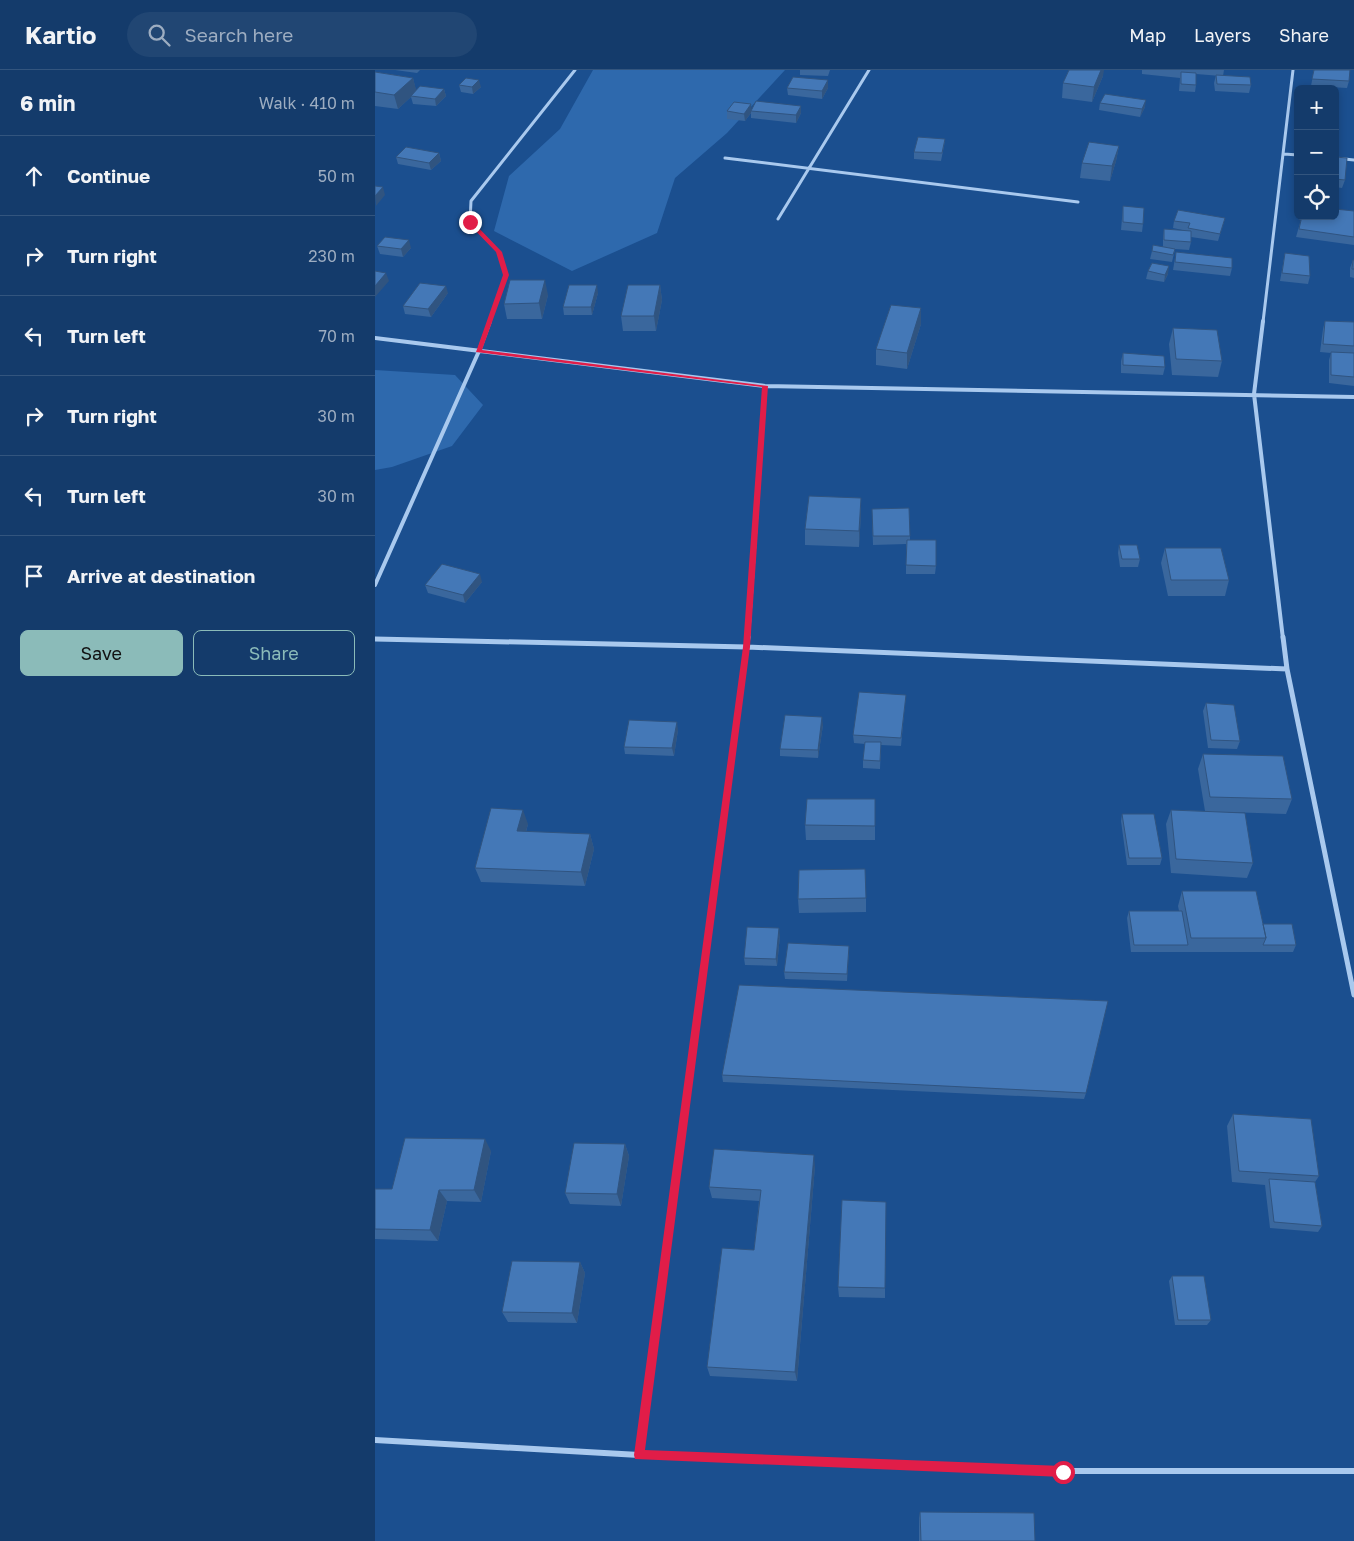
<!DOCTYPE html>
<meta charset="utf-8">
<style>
body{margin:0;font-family:"Golos Text",sans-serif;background:#214673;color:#f1f3f6}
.controls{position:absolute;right:15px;top:15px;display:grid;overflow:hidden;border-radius:8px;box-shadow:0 2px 8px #0003}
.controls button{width:45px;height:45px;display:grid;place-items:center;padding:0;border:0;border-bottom:1px solid #33557e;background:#143b6b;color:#f1f3f6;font:25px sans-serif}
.stop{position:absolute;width:15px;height:15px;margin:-11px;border:4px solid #e11d48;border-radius:50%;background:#fff}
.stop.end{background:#e11d48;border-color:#fff;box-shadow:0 1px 5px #0008}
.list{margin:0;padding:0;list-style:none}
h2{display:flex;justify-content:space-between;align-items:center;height:65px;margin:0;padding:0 20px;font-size:21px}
h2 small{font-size:16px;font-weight:400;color:#9dadc1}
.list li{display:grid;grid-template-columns:32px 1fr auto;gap:15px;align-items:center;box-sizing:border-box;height:80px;padding:0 20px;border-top:1px solid #33557e}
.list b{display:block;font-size:19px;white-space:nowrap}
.list em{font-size:16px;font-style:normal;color:#9dadc1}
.actions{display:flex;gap:10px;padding:15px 20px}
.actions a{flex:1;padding:11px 0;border:1px solid #8bbbb9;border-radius:8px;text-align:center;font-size:18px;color:#8bbbb9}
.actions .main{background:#8bbbb9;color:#111}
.icon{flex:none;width:28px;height:28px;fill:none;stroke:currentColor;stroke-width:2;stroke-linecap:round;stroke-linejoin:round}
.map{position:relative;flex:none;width:979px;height:1471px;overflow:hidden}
header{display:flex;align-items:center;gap:30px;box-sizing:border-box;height:70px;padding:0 25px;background:#143b6b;border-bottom:1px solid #33557e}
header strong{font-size:24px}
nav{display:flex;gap:28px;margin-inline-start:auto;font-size:18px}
.search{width:350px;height:45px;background:#214673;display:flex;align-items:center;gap:12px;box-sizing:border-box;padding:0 18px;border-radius:28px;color:#9dadc1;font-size:19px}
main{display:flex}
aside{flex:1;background:#143b6b}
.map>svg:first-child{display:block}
</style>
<header>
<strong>Kartio</strong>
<div class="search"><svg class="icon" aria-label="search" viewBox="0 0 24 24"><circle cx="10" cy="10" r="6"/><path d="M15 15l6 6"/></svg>Search here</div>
<nav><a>Map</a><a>Layers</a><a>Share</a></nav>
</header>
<main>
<aside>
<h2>6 min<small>Walk · 410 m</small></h2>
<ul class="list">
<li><svg class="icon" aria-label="ahead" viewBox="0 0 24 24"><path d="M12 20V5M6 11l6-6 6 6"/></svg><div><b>Continue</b></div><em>50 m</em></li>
<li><svg class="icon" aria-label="right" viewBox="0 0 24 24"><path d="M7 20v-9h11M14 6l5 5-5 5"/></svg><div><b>Turn right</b></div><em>230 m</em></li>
<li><svg class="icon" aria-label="left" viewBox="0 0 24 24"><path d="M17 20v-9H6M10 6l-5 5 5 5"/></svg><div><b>Turn left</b></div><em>70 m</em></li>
<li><svg class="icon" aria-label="right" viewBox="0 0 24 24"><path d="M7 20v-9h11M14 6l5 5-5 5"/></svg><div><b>Turn right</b></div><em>30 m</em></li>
<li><svg class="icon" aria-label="left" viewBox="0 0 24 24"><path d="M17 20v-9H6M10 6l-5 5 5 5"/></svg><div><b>Turn left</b></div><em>30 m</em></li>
<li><svg class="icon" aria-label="arrive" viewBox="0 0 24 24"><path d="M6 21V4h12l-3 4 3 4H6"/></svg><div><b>Arrive at destination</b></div></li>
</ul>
<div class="actions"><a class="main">Save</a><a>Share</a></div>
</aside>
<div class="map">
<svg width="979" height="1471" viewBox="0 0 979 1471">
<rect width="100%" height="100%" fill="#1b4f8f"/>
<path fill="#2e69ad" d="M218 0H410L352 63 300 108 282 163 197 201 119 161 134 106 185 59Z
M0 300 80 305 108 335 77 376 17 397 0 400Z"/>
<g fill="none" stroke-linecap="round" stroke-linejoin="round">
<path stroke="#a9c9ee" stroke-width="3" d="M909 84 923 85
M350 88 703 132
M960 88 979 90
M403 149 494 0
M114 252 131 205 124 182 95 152 96 131 200 0
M888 252 918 0"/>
<path stroke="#a9c9ee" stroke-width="4" d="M888 251 879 324 908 569
M0 268 390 316 979 327
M0 515 104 281 115 251
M373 569 390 316"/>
<path stroke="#a9c9ee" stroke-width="5" d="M908 567 912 599 979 925
M0 569 372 577 912 599
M320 968 373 567"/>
<path stroke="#a9c9ee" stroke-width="6" d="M0 1370 264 1385 688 1401H979
M264 1385 320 967"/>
</g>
<path fill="#3a679d" d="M20 0H45L42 3Z
M425 0H455L453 6 425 5Z
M767 0H849L848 6 876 15 874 23 840 21 839 13 841 5 846 6 821 4V15L820 22 804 21 805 8 767 4Z
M939 0 974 11 972 18 936 16Z
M0 2 38 8 41 21 69 19 71 26 61 36 38 34 36 27 23 39 0 36Z
M728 6 717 32 687 28 688 13Z
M84 15 106 17 98 24 86 22Z
M412 18H453L447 29 413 25Z
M725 33 770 37 765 47 724 40Z
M426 36V43L421 53 376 48V43L370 51 352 49V41Z
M570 69 569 76 566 91 539 89V82Z
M744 76 741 91 735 111 705 108 707 93Z
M64 83 66 91 56 100 23 94 21 87Z
M960 87 970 110 967 118 960 117Z
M748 136 768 154 767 162 746 160Z
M979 141V175L921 167 927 146Z
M850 148 843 171 816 167V172L814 180 800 179 797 192 775 189 777 181 788 177V167L789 159 812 161 798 158 799 151Z
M2 176 36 178 28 187 5 184Z
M801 182 857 198 855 206 798 200Z
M910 183 935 206 933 214 905 211Z
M978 190H979V208L975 207V198Z
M773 201 793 204 789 212 771 209Z
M285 215 287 230 281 261H248L246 246Z
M73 223 56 247 30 244 28 236Z
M223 223 217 245H189L188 237Z
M173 225 167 249H132L129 234Z
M950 251 979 252V316L954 313V290L956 283 945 282 948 259Z
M546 254 532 299 501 295V279Z
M798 258 847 291 843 307 797 305 794 274Z
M748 283 790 297 788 305 746 303V291Z
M486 428V443L484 477 430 475V459Z
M497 447 535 466V470L561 496 560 504H531V474L498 475Z
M744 475 765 489 763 497H745L743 483Z
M790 478 854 510 850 526H793L786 493Z
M107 512 90 533 53 523 50 515Z
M530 632 526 676 506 675 505 699 488 698V690L490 674 479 673 478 665Z
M831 633 865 671 862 679 833 678 828 641Z
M448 655 443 688 405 686V679Z
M303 660 299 686 250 684 249 677Z
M828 684 917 729 911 744 853 742 878 793 872 808 796 803 791 754 796 740 830 741 823 699Z
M500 729V770H431L430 755Z
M747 744 787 788 785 795H752L746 751Z
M153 754 151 762 215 764 219 779 210 816 106 812 100 798Z
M807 821 888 854 921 875 918 882H756L752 848 754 841H804L803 836Z
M491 828V842L424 843 423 829Z
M405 865 402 896 370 895 369 888Z
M474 876 472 911 410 909 409 902Z
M347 1005 711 1023 709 1029 348 1012Z
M858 1044 944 1106 940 1112 947 1156 943 1162 895 1158 890 1115 857 1112 852 1056Z
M250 1074 254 1086 246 1136 195 1134 190 1123Z
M116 1081 106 1132 72 1131 63 1171 0 1169V1119H17Z
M440 1096 422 1311 335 1306 332 1297 379 1180 384 1131 337 1128 334 1117Z
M205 1192 210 1203 202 1253 133 1252 127 1242Z
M797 1206 836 1250 832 1255H800L794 1211Z
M463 1217 510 1218V1228L464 1227Z
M545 1442 660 1471H544V1448Z"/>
<path fill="#305480" d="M726 0H729L728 6 717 32 719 17Z
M38 8 42 23 36 26V27L23 39 19 25Z
M104 10 106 17 98 24 97 17Z
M453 10V18L447 29V21Z
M69 19 71 26 61 36 60 29Z
M771 30 770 37 765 47 767 39Z
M376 34 377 41H376V43L370 51 369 44Z
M426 36V43L421 53V45Z
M744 76 741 91 735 111 737 96Z
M64 83 66 91 56 100 54 93Z
M8 117 10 125 1 136 0 126Z
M34 170 36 178 28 187 26 179Z
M794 196 793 204 789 212 790 205Z
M11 203 14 211 0 227V216Z
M170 210 173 225 167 249 164 233Z
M222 215 223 223 217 245 216 237Z
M285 215 287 230 281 261 279 246Z
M71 216 73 223 56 247 53 239Z
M546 238V254L532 299V283Z
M486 428V443L484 477V461Z
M105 504 107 512 90 533 88 525Z
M447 647 448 655 443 688V680Z
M302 652 303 660 299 686 297 678Z
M148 740 153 754 147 776 142 761Z
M215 764 219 779 210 816 206 802Z
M404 858 405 865 402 896 401 889Z
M474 876V883L472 911V904Z
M110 1069 116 1081 106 1132 99 1120Z
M250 1074 254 1086 246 1136 242 1124Z
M439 1085 440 1096 422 1311 420 1302Z
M64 1120 72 1131 63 1171 55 1160Z
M205 1192 210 1203 202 1253 197 1243Z"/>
<path fill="#4478b7" stroke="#305480" d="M694 0H726L719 17 688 13Z
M939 0H975L974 11 937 9Z
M0 2 38 8 19 25 0 22Z
M806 2 821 3V15L806 14Z
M841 5 875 7 876 15 842 14Z
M418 7 453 10 447 21 412 18Z
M91 8 104 10 97 17 84 15Z
M45 16 69 19 60 29 36 26Z
M730 24 771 30 767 39 725 33Z
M381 31 426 36 421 45 376 41Z
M359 32 376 34 369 44 352 41Z
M543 67 570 69 567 83 539 82Z
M714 72 744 76 737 96 707 93Z
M31 77 64 83 54 93 21 87Z
M960 87 972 88 970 110 960 109Z
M0 116 8 117 0 126Z
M748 136 769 138 768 154 748 152Z
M960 139 979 141V167L924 159 927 146H960Z
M803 140 850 148 845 164 813 158 815 153 799 151Z
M789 159 816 161V172L789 170Z
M10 167 34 170 26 179 2 176Z
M778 175 800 179 798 185 777 181Z
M801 182 857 188V198L800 192Z
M910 183 934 186 935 206 907 203Z
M978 190H979V199H977Z
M777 193 794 196 790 205 773 201Z
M0 201 11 203 0 216Z
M135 210H170L164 233 129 234Z
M45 213 71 216 53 239 28 236Z
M194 215H222L216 237H188Z
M253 215H285L279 246H246Z
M516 235 546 238 532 283 501 279Z
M950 251 979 252V276L948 274Z
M798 258 842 260 847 291 801 289Z
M956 282 979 283V307L956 305Z
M748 283 789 286 790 297 748 295Z
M434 426 486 428 484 461 430 459Z
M534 438 535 466H498L497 439Z
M532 470H561V496L531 495Z
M744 475H762L765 489H747Z
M790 478H846L854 510H796Z
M67 494 105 504 88 525 50 515Z
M484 622 531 625 526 668 478 665Z
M831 633 859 635 865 671 836 670Z
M410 645 447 647 443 680 405 679Z
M254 650 302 652 297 678 249 677Z
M490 672H506L505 691 488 690Z
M828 684 908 686 917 729 835 727Z
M432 729H500V756L430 755Z
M116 738 148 740 142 761 215 764 206 802 100 798Z
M796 740 870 743 878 793 801 789Z
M747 744H779L787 788H754Z
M490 799 491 828 423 829 424 800Z
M807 821H881L891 868H816Z
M754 841H807L813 875H759Z
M888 854H917L921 875H888L891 868Z
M372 857 404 858 401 889 369 888Z
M413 873 474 876 472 904 409 902Z
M364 915 733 931 711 1023 347 1005Z
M858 1044 936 1049 944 1106 864 1101Z
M30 1068 110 1069 99 1120H64L55 1160 0 1159V1119H17Z
M199 1073 250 1074 242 1124 190 1123Z
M339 1079 439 1085 420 1302 332 1297 347 1178 379 1180 386 1120 334 1117Z
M894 1109 940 1112 947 1156 899 1152Z
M467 1130 511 1132 510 1218 463 1217Z
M137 1191 205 1192 197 1243 127 1242Z
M797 1206H829L836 1250H803Z
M545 1442 659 1443 660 1471H546Z"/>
<path fill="#e11d48" d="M93 151H97L127 182 134 205 107 280 393 316 375 577 270 1380 688 1396 692 1398 693 1402 692 1405 688 1407 260 1389 259 1385 368 577 387 317 101 282 128 205 121 182 93 153Z"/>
</svg>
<div class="controls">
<button>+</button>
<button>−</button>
<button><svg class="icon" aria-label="locate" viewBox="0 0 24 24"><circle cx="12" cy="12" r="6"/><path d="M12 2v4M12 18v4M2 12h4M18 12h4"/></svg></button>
</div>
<div class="stop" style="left:688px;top:1402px"></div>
<div class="stop end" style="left:95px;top:152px"></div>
</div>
</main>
